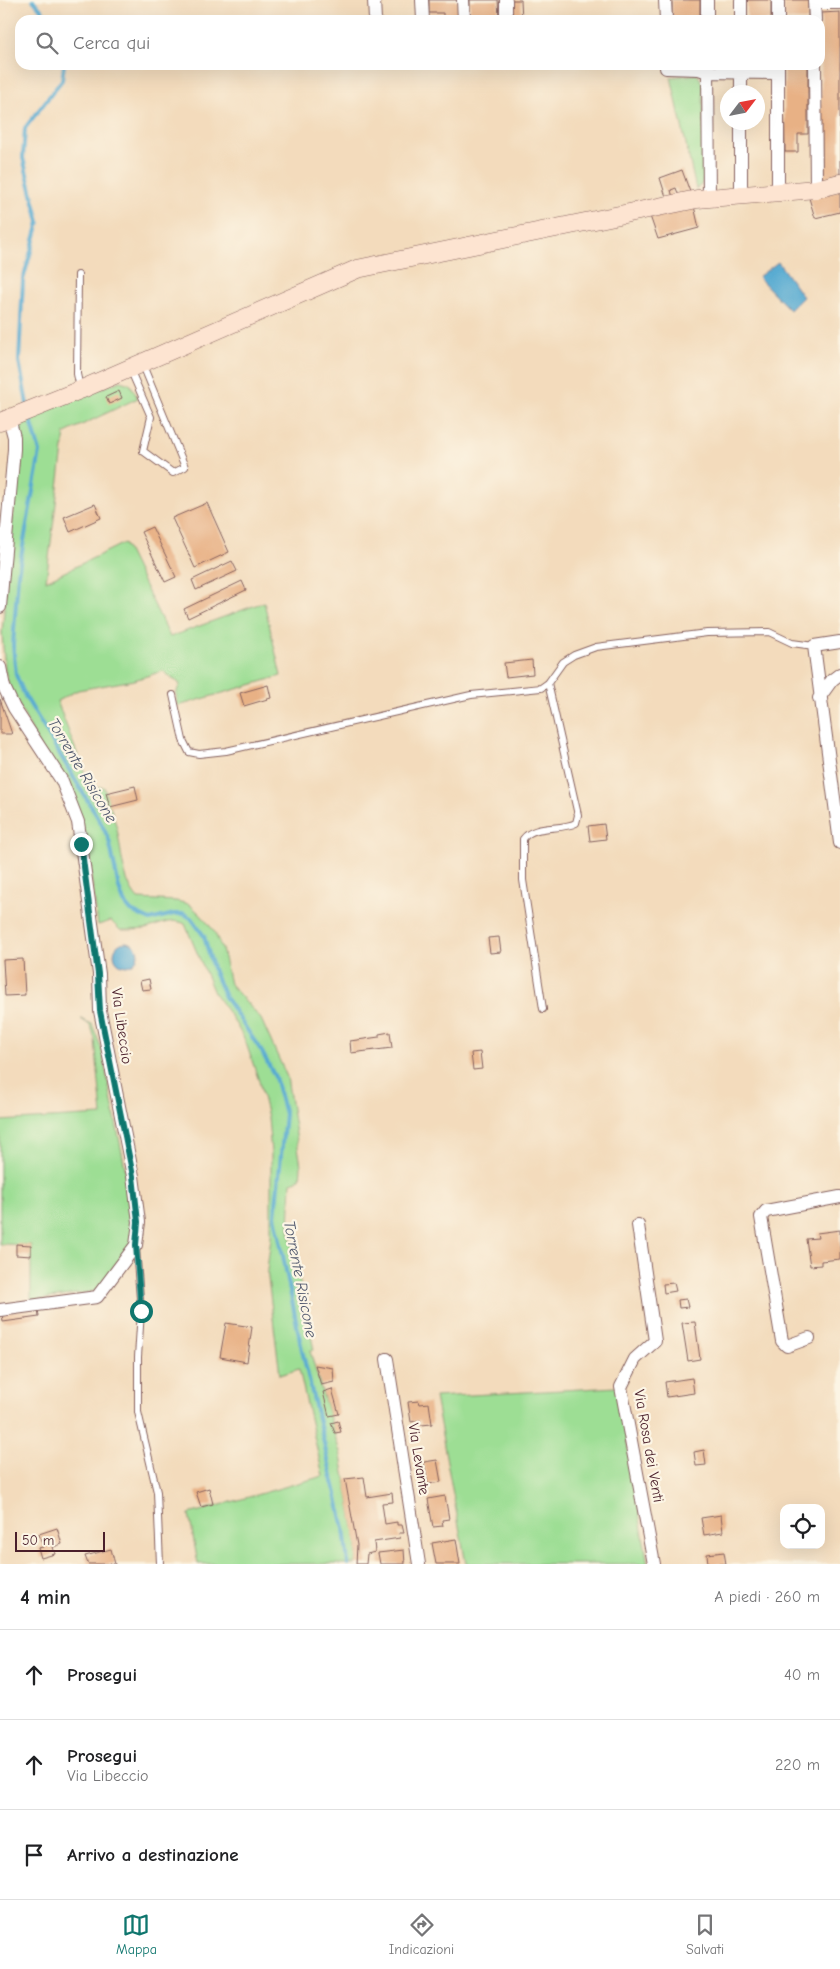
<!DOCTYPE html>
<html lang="it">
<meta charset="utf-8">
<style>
body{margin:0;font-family:"Comic Neue",sans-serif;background:#f6f6f6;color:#202124}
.controls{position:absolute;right:15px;bottom:15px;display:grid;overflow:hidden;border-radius:10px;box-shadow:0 5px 20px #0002}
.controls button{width:45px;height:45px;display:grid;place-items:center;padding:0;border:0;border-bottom:1px solid #e0e0e0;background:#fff;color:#202124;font:25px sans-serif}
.compass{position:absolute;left:720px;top:85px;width:45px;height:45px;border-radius:50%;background:#fff;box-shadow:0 5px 20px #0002;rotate:58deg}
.scale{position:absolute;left:15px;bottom:12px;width:90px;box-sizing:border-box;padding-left:5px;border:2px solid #4a1f2b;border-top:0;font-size:14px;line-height:18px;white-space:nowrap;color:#4a1f2b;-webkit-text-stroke:4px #fcf5e5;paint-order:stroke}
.stop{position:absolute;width:15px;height:15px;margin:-11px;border:4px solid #0f766e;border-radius:50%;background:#fff}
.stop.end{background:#0f766e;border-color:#fff;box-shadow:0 1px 5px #0008}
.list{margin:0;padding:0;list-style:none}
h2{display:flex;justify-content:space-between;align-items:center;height:65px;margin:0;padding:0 20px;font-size:21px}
h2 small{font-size:16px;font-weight:400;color:#757577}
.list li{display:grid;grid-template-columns:32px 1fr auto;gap:15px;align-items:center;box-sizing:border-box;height:90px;padding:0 20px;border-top:1px solid #e0e0e0}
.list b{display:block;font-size:19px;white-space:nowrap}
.list p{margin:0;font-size:16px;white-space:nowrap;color:#757577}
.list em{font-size:16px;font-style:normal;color:#757577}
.icon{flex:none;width:28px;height:28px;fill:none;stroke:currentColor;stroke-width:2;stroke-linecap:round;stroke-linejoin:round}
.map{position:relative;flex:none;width:840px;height:1564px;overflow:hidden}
.search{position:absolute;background:#fff;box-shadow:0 5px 20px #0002;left:15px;right:15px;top:15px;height:55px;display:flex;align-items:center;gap:12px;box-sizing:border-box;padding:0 18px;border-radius:15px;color:#757577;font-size:19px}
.sheet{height:335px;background:#fff}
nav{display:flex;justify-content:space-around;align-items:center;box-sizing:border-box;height:70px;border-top:1px solid #e0e0e0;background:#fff;font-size:14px;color:#757577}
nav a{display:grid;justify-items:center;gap:2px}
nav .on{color:#0f766e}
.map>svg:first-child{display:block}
</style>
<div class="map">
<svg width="840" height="1564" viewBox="0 0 840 1564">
<rect width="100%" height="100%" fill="#fcf5e5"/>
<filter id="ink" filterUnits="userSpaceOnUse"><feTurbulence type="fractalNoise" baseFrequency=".02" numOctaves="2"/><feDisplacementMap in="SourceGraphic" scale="10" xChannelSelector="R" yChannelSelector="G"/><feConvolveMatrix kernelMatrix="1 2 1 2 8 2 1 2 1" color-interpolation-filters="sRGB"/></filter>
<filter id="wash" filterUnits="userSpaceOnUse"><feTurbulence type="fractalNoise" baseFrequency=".0096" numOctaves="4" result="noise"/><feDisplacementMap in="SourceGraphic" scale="20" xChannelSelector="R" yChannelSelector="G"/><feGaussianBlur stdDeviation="1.12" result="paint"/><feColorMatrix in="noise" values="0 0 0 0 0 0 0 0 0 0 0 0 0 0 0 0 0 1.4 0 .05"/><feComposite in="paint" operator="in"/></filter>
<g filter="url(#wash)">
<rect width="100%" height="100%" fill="#f3dbbc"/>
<path fill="#9dde94" stroke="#747e60" d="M697 74 703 83 704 178 701 185 696 189 671 77Z
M120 381 130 384 138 398 65 433 46 581 124 543 170 637 264 602 281 676 178 706 176 694 180 684 163 671 134 680 78 690 57 701 88 782 95 787H104C108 800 112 812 116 825 122 848 121 880 138 899L176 901 189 904 201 915 214 931 222 949 230 984 261 1019 287 1077 301 1166 300 1179 291 1182 289 1229 314 1350 310 1351 341 1456 357 1545 356 1564H198L189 1514 323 1476 299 1369 280 1375 267 1270 271 1237V1153L268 1117 259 1081 245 1040 231 1016 214 993 185 924C172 917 158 926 145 929 137 930 128 930 120 930L111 921 98 925 86 840 9 685 5 671 2 633 20 441 19 421Z
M81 1019 92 1024 101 1047 133 1208 134 1240 96 1291 31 1301V1245L0 1244V1121L102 1115 95 1039 91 1026Z
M617 1387 648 1564H466L435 1397Z"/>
<path fill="#56aad1" stroke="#50647e" d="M778 262 803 297 790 310 758 277Z
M114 954a12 12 0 1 1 24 0a12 12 0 1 1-24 0Z"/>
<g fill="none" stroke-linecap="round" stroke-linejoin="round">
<path stroke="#56aad1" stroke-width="4" d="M33 0 50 20
M27 404 19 361 23 280 39 222 23 158 25 128 62 80 64 65
M30 417 40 452 18 574 13 645 16 675 25 696 101 823 109 840 119 888 124 902 131 911 150 920 174 914H184L191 918 204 936 214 972 225 997 262 1052 275 1077 285 1114 275 1216 302 1350 344 1528 348 1564"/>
</g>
<g id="blocks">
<path fill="#e8b185" d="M429 0H458V20H443V13H429Z
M470 0H498L499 20H470Z
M512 0H521L522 20H512Z
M672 0H700V20H672Z
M747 0H771V20H747Z
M784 0H808V20H784Z
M840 12V174L822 179 821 13Z
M784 65H808V134H798V152H785Z
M682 170 690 192 679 196 676 188 671 190 673 198 667 200 660 178Z
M840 190V212L815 218 809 198Z
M694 206 699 228 658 239 650 216Z
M119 391 122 398 109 404 106 397Z
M207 503 229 552 195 568 172 518Z
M95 504 101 518 70 532 64 517Z
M152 527 176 577 165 582 141 532Z
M232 561 237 571 196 590 192 580Z
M242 581 246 590 188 618 184 609Z
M532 660 533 674 506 677 504 663Z
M268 685 271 698 244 706 240 693Z
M0 699 12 734H0Z
M135 786 138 800 110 807 106 793Z
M604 824 606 839 590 841 588 826Z
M499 937 501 952 490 953 488 938Z
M23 959 25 995 5 996 3 960Z
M149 979 151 989 142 990 140 981Z
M390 1032 392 1048 351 1053 350 1041 379 1037V1034Z
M480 1052 482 1069 473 1070 471 1053Z
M840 1230V1259L821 1261V1265L810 1266 806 1239 818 1238 817 1233Z
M16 1244 31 1245V1256L16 1255Z
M674 1283 676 1291 664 1293 663 1284Z
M686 1299 688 1307 679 1308 678 1300Z
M38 1309 39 1317 3 1322 2 1313Z
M695 1322 700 1359 688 1361 682 1323Z
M226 1323 252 1327 247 1362 220 1357Z
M315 1365 333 1368 334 1382 321 1385Z
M692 1378 694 1393 667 1397 665 1382Z
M332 1389 339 1414 329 1416 323 1392Z
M419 1401 420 1404 429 1403 432 1424 421 1425 420 1420 411 1422 408 1402Z
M338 1421 341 1432 335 1433 331 1423Z
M704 1450 706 1465 696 1466 694 1452Z
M437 1460 441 1482 428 1484 424 1462Z
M364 1477 367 1497 392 1493 393 1502 382 1503 385 1524 397 1522V1525H402L404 1533H399L400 1538 374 1542 375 1552 367 1554 366 1564H356L357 1545 345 1479Z
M209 1488 213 1504 201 1507 196 1492Z
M445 1496 449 1519 442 1520 443 1526 433 1527 428 1499Z
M721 1515 723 1532 704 1535 701 1518Z
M57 1528 62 1544 53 1547 55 1554 41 1558 38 1548 43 1547 39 1534Z
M456 1539 460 1564H436L432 1543Z
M111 1549 115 1564H88L85 1556Z
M404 1550 405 1564H380L378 1553Z
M724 1552 726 1564H708L707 1554Z"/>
</g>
</g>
<g filter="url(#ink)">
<use href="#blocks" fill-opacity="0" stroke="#85615e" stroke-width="1"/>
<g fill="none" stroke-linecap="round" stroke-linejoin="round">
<g stroke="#85615e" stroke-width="8">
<path id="lane" d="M78 275 77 374 80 388
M130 369 151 417 143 451 173 473 185 467 142 363
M173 695 183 740 189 752 199 754 226 751 471 695 541 688 548 683 563 662 574 655 596 647 707 633 769 632 792 643 814 646
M543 1009 523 880V839C534 824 560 831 576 823L578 815 548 683
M136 1248 141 1311 138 1357V1412L157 1492 160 1564"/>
</g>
<g stroke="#85615e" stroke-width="14">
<path id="street" d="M374 0 375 20
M422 0 423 20
M463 0 464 20
M506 0V20
M665 0 666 20
M707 0V20
M741 0V20
M778 0V20
M814 0 815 20
M814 3H840
M666 65V68L699 69 708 72 778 73
M708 65 709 199
M741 65V92
M815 65 816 189
M778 192V65
M741 196V122
M0 607 14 449V437L9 418
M840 642 814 646 840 843
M0 667 4 687 14 708 62 781 78 822 99 974 100 1011 133 1176 139 1222 136 1245 97 1297 0 1310
M819 698 832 680 840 674
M638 1225 655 1341 635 1359 621 1387 654 1564
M809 1338 787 1346 782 1341 761 1217 766 1211 840 1197
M387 1359 419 1564"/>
</g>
<g stroke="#85615e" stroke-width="19">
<path id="secondary" d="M0 422 80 390 357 269 697 199 816 189 840 183"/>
</g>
<use href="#lane" stroke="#fff" stroke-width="6"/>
<use href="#street" stroke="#fff" stroke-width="12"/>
<use href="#secondary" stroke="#fde4d1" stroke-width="18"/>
</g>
</g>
<g fill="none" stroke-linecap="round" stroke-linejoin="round" filter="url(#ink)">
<path stroke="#0f766e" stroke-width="6" d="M81 844 98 974 100 1011 133 1176 138 1222 136 1245 141 1311"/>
</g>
<g text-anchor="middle" stroke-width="4.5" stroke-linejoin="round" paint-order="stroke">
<g font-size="15" fill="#4a1f2b" stroke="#fcf5e5">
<text transform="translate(122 1026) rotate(82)" y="5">Via Libeccio</text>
<text transform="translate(649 1446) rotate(80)" y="5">Via Rosa dei Venti</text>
<text transform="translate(419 1459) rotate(81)" y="5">Via Levante</text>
</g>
<g font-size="16" font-style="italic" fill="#4f576d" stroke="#fcf5e5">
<text transform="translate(83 770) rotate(59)" y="6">Torrente Risicone</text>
<text transform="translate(301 1279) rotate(79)" y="6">Torrente Risicone</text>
</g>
</g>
</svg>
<div class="controls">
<button><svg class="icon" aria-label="locate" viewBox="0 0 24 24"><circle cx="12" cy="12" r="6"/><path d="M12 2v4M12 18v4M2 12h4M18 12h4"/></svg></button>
</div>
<svg class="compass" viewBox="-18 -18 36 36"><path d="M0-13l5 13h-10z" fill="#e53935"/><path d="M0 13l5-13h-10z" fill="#757577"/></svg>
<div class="scale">50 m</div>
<div class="stop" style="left:141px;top:1311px"></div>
<div class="stop end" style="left:81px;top:844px"></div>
<div class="search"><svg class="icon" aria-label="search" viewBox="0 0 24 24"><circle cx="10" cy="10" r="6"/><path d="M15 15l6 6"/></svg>Cerca qui</div>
</div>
<section class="sheet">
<h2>4 min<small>A piedi · 260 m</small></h2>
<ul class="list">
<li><svg class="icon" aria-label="ahead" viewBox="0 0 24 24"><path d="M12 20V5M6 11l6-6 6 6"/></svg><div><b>Prosegui</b></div><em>40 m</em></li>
<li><svg class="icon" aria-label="ahead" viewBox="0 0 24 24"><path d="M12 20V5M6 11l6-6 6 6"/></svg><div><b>Prosegui</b><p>Via Libeccio</p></div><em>220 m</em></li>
<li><svg class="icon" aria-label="arrive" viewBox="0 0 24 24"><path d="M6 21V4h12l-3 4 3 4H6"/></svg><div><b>Arrivo a destinazione</b></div></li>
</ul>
</section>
<nav>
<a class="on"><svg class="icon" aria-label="map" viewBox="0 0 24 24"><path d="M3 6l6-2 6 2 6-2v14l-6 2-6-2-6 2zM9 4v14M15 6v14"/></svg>Mappa</a>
<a><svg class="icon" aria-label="directions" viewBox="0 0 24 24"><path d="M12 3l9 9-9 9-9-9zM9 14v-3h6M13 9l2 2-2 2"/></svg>Indicazioni</a>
<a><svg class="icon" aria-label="saved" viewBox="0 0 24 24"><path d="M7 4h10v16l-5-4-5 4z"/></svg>Salvati</a>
</nav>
